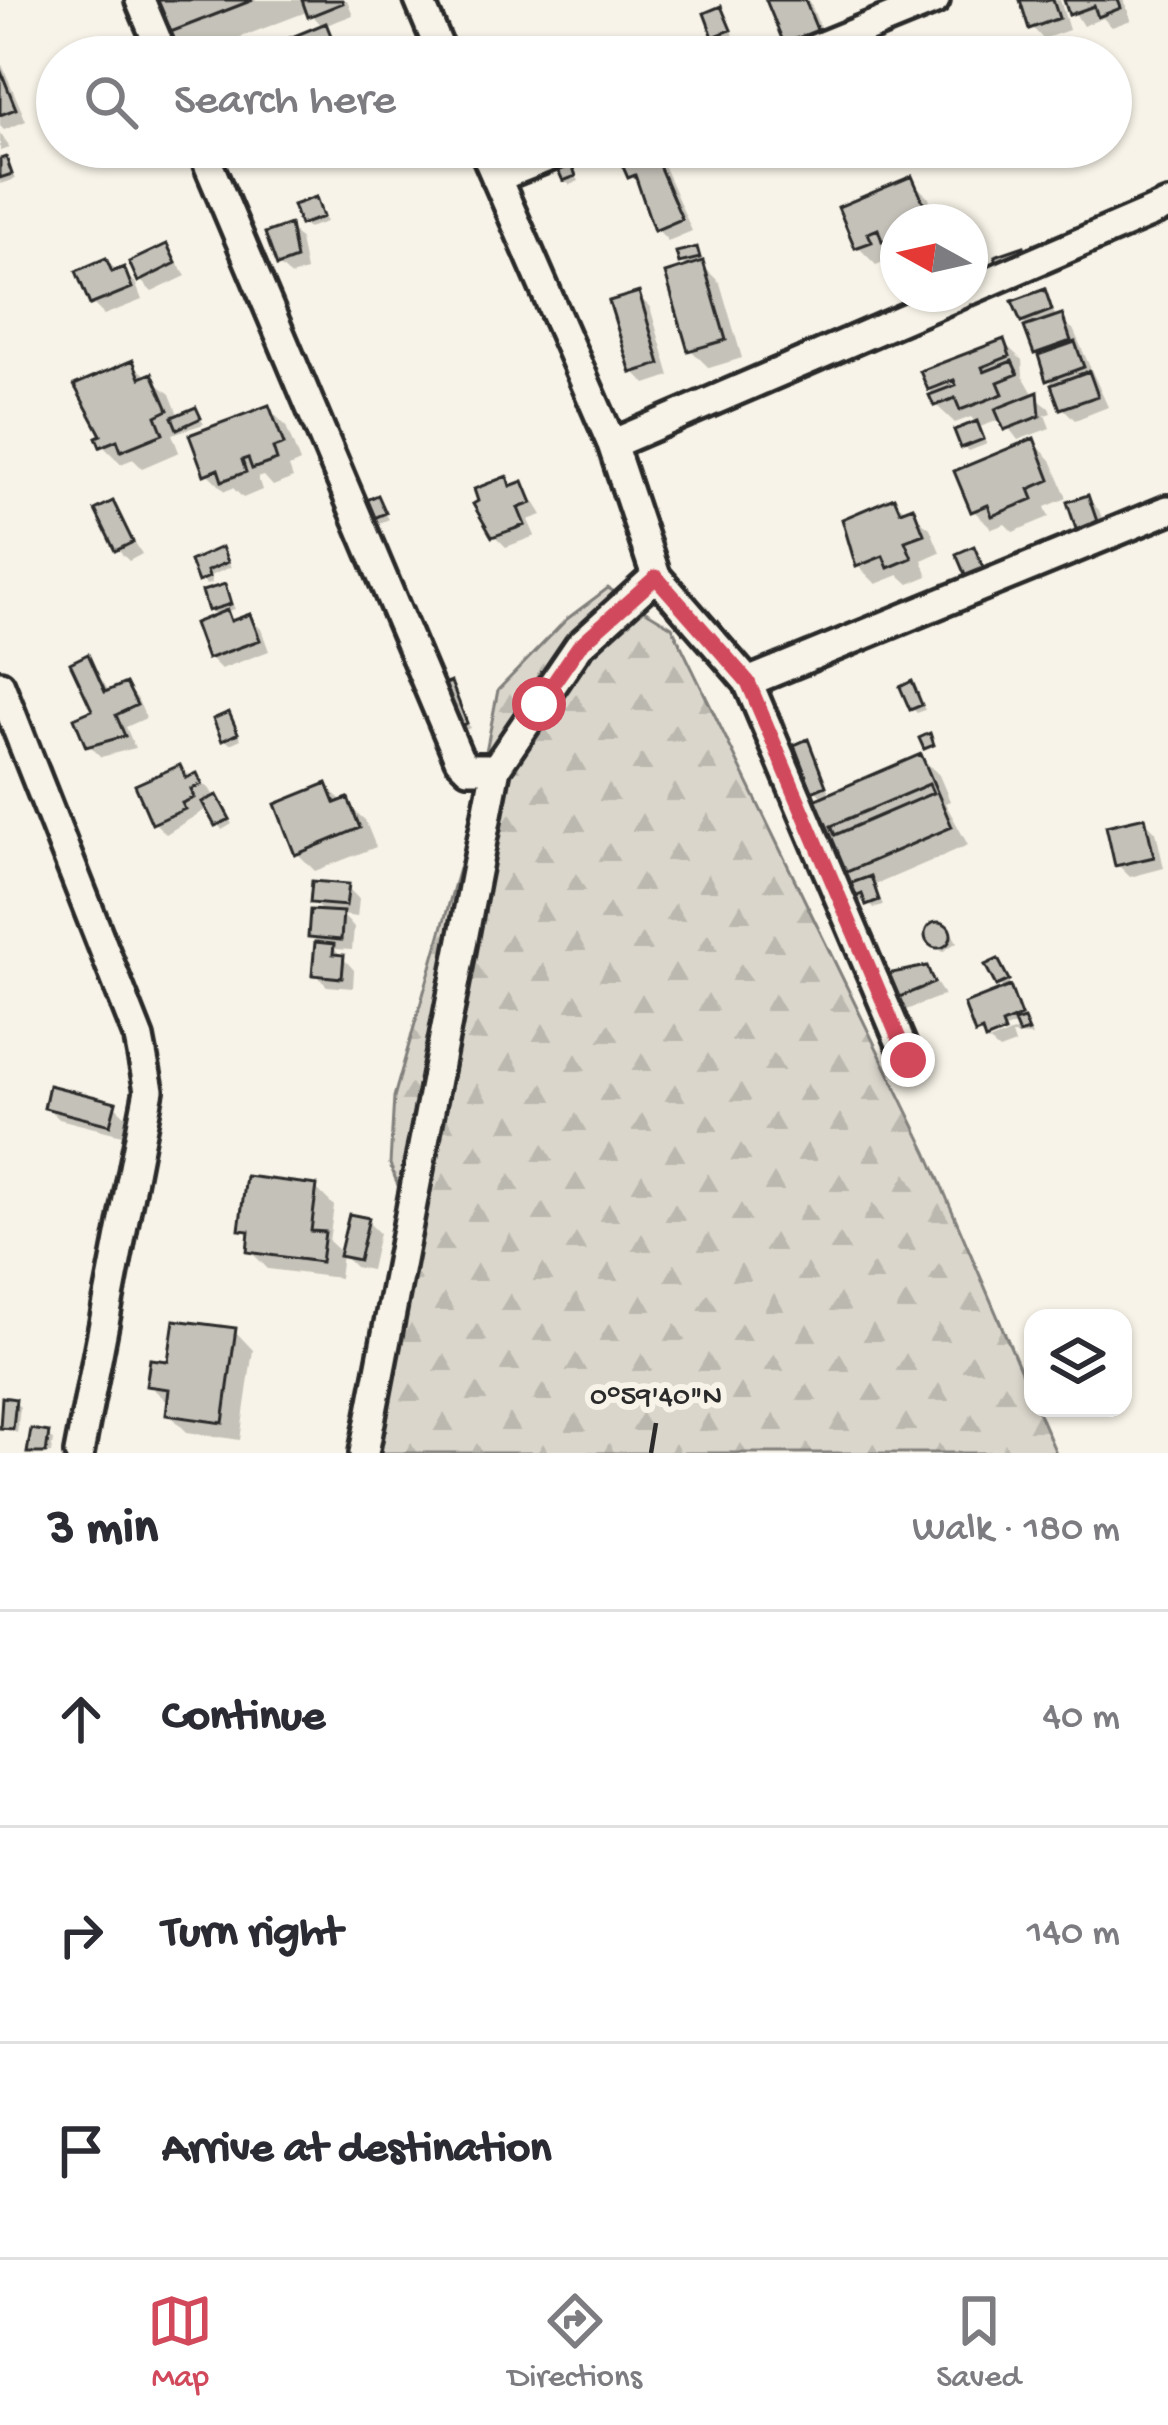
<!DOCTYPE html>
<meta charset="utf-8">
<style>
body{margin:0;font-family:"Gochi Hand",sans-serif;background:#f7f7f7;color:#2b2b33}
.controls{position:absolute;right:36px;bottom:36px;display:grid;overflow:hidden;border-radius:24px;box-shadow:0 3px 9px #0004}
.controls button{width:108px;height:108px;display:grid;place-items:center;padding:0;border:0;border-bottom:3px solid #e1e1e2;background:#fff;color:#2b2b33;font:60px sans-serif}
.compass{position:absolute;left:880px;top:204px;width:108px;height:108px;border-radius:50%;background:#fff;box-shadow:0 3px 9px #0004;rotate:278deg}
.stop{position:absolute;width:36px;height:36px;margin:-27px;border:9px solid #d1495b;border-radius:50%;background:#fff}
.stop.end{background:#d1495b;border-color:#fff;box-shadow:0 3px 12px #0008}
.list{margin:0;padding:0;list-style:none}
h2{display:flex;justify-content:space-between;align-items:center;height:156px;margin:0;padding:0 48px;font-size:51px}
h2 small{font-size:39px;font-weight:400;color:#7c7c81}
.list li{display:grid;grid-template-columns:78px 1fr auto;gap:36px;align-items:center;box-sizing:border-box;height:216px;padding:0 48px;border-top:3px solid #e1e1e2}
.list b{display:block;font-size:45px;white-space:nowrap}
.list em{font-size:39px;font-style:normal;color:#7c7c81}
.icon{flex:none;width:66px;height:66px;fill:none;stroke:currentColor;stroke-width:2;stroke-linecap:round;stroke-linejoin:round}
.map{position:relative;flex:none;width:1168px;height:1453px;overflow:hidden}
.search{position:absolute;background:#fff;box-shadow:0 3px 9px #0004;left:36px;right:36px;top:36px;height:132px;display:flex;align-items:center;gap:30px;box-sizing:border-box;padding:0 42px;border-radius:66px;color:#7c7c81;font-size:45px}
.sheet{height:804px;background:#fff}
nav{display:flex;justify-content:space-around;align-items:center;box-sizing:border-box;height:168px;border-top:3px solid #e1e1e2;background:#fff;font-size:33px;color:#7c7c81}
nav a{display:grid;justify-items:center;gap:6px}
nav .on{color:#d1495b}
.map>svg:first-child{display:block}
</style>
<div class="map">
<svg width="1168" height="1453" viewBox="0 0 1168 1453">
<defs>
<pattern id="forest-firs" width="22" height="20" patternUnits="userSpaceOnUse" patternTransform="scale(3)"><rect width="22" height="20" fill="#dad6cc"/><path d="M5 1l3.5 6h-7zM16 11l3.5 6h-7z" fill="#bbb8af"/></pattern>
</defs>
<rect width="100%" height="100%" fill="#f7f3e8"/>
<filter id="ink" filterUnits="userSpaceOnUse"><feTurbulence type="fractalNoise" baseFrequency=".00833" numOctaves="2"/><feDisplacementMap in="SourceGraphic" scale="24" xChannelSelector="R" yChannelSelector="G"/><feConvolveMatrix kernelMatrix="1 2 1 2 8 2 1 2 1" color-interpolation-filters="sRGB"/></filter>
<g filter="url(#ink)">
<path fill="url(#forest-firs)" stroke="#82807c" stroke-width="3" d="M608 588 672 627 927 1152 1056 1453H378L419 1242 390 1164 394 1097 472 823 498 690 567 619Z"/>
<path fill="#0003" fill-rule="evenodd" d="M153 0H347L353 15 324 26 348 57H266L264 52 323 27 309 11 189 57 166 33Z
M769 0H809L829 49Z
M1023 0H1060L1069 30 1043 39 1032 27Z
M1067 0H1124L1131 20 1112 27 1103 18 1083 26Z
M720 9 734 35 721 40 716 35Z
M0 60 26 121 4 130 0 126Z
M0 133 10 148 0 151Z
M947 147H979L965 153Z
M650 150 662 162 692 231 668 241 657 229 642 188 631 176Z
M5 161 15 179 0 184V163Z
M568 161 579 181 570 185 565 180Z
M911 180 929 198 940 222H898V252H884L888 260 876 265 858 247 842 209Z
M316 201 326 222 308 228 303 223Z
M289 227 300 239 306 271 291 276 279 265Z
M166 247 186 276 152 292 140 280Z
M696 250 700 263 720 283 742 358 709 368 691 350 689 269 682 262Z
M106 262 135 282 142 300 104 315 92 303Z
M1044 292 1057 319 1073 329 1108 407 1075 420 1063 408 1023 320Z
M638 296 650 307 670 376 646 384 634 372Z
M1003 342 1022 360 1023 376 1035 397 1049 408 1051 413 1045 415 1050 428 1018 440 1002 419 980 427 987 444 969 451 964 446 977 424 971 417 955 423 936 405 930 389Z
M132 364 170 394 179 417 195 410 204 424 172 434 179 452 142 468 133 459 121 464 103 446Z
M268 408 286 426 300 462 289 467 293 478 273 486 264 476 258 478 262 490 243 498 233 488 225 491 207 473Z
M1033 441 1051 460 1067 498 1045 507 1049 517 1013 532 1005 524 992 529 974 511Z
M506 480 514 488 523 484 542 515 528 520 535 536 506 547 494 535Z
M1087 498 1099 510 1110 542 1094 548Z
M377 499 389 519 380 523 375 518Z
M894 501 930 528 940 552 922 560 928 576 909 584 899 575 876 584 858 566Z
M112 504 142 554 129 561 117 549Z
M221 551 231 567 210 576 212 583 206 585 194 562Z
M224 587 235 609 224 612 235 623 250 618 261 629 269 651 221 669 209 657 218 617 210 610Z
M88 658 110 693 126 686 137 698 146 718 126 727 135 748 101 757 89 745 96 712Z
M450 685 470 728 461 732Z
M912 685 925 710 917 713 912 708Z
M228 715 241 739 230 744 225 739Z
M807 743 831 796 921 757 939 775 950 801 945 803 968 845 875 885 883 905 873 908 867 899 858 903 855 885 843 873 824 799 815 790Z
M179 768 209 788 232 824 222 830 208 808 166 834 154 822Z
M326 787 365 820 376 847 315 871 297 853Z
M1144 820 1156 832 1164 868 1130 877 1118 865Z
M347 887 359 899 357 917 342 915 354 927 352 950 335 949 354 970 353 988 327 986 315 974 318 942 311 936 325 914 313 902Z
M946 923 957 942 942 952 926 932Z
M1002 967 1032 1036 1012 1035 1015 1044 999 1050 978 1032 1005 991 999 984ZM1018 1024 1020 1029 988 1042 983 1037Z
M927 969 944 995 906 1010 894 998Z
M114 1105 126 1116 122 1135 59 1119 47 1107Z
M316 1188 334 1206 329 1241 343 1254 367 1221 379 1233 371 1270 355 1267 342 1254 339 1278 268 1269 250 1251 251 1238 242 1228Z
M235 1331 253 1350 240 1440 187 1432 169 1414 170 1404 149 1385 171 1365Z
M14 1402 20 1407 17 1433 2 1427Z
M33 1432 53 1440 51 1453H30Z"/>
<path fill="#c4c1b9" stroke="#2b2b2b" stroke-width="3" fill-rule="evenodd" d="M150 0H253L163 35Z
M302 0H342L343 3 308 17Z
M766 0H805L820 37 787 51Z
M1020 0H1053L1059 18 1029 29Z
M1064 0H1118L1121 8 1098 17 1094 6 1069 15Z
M721 6 731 30 713 37 704 13Z
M326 23 339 56 263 57 260 50Z
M0 69 16 109 0 115Z
M651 147 682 219 654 231 635 175 628 178 620 160Z
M6 157 12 174 0 178V159Z
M569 157 576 176 563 181 555 163Z
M912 176 927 211 913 217 915 222H898V234L882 241 878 229 868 233 872 242 855 248 838 207Z
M316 197 323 217 300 225 293 205Z
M290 224 296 259 277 266 265 233Z
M167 244 176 263 138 282 129 262Z
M1024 246 1028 260 1000 270 995 256Z
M697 247 700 258 679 263 676 252Z
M106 258 112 272 124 267 132 288 90 305 76 271Z
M703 261 726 340 688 351 665 273Z
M1045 289 1052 310 1021 322 1012 301Z
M639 292 660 364 631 373 609 301Z
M1062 314 1071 341 1034 354 1024 327Z
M1004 339 1010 356 982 367 984 372 1012 361 1018 374 998 382 1003 394 960 410 955 398 934 406 929 395 956 385 954 380 928 390 920 371Z
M1075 342 1084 367 1046 381 1038 355Z
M133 360 140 378 152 373 168 410 156 416 163 434 121 451 117 440 100 447 96 437 101 435 74 385Z
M1089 371 1098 396 1060 409 1051 385Z
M1038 392 1040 416 1004 430 995 409Z
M269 405 284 444 273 448 277 460 252 469 248 458 242 460 246 472 222 481 218 469 204 475 189 435Z
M196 407 201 418 177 429 172 417Z
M977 421 984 439 961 448 954 430Z
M1034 438 1050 480 1029 489 1033 499 992 516 988 505 971 512 954 471Z
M507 476 510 486 523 481 532 503 518 508 525 525 492 537 473 504 478 501 474 489Z
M378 495 386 513 372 519 365 501Z
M1088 495 1100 530 1079 538 1067 502Z
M894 497 900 511 913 506 924 534 905 541 912 558 888 568 883 556 856 567 842 519Z
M113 501 133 542 115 551 95 510Z
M974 546 986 575 968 582 956 554Z
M222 547 228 562 207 571 209 577 198 582 190 561Z
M225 584 231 604 208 611 202 591Z
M227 610 231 621 250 614 260 640 207 659 194 623Z
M88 654 105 692 126 683 137 705 116 715 125 736 86 747 74 718 92 710 70 663Z
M912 681 922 705 910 710 900 687Z
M451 682 467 723 453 728 437 687Z
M229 712 238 733 222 741 213 719Z
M930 733 934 745 924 749 919 738Z
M808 739 826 786 812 792 794 745Z
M921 754 952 827 840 875 809 802ZM929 784 933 793 835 835 831 826Z
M180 765 186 778 197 773 202 784 191 789 194 798 182 803 185 809 152 824 135 785Z
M327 783 335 803 348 798 360 828 295 855 275 804Z
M929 784 933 793 835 835 831 826Z
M217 795 230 819 215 826 202 802Z
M1145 817 1154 857 1115 866 1106 826Z
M871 876 879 900 866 905 862 894 851 899 846 885Z
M312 881 349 884 346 906 310 903Z
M310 910 343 912 341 940 308 937Z
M925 935a13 13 0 1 1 26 0a13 13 0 1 1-26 0Z
M315 942 334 944 333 954 344 955 342 978 312 975Z
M998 959 1009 980 996 986 985 965Z
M927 966 934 983 892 1000 882 975Z
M1010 986 1021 1016 1002 1024 1005 1032 985 1040 982 1031 975 1034 964 1004Z
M1024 1019 1029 1031 1019 1034 1014 1022Z
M49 1085 116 1102 110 1125 44 1108Z
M246 1176 317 1185 311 1231 325 1232 321 1262 247 1252 249 1231 239 1230Z
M349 1214 369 1218 359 1260 339 1256Z
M174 1320 236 1328 223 1423 166 1415 169 1389 146 1386 150 1359 168 1361Z
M2 1397 16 1399 13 1429 0 1428Z
M31 1429 49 1432 46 1453H27Z"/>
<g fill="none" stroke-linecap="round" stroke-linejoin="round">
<g stroke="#2b2b2b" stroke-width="36">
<path id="street" d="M140 0 164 57
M419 0 443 57
M795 57 935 0
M201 147 459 759 468 768H496
M483 147 612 444 656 576 748 682 908 1060
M496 178 573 147
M970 290 1168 205
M612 444 961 294
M748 682 1168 510
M0 685 139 1038 149 1090 79 1453
M364 1453 496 768 579 646 656 576"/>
</g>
<use href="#street" stroke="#f7f3e8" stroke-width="27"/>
</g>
</g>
<g fill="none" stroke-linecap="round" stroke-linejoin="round" filter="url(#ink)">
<path stroke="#d1495b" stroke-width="15" d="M539 704 579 646 656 577 748 682 908 1060"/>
</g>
<path fill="none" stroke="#2b2b2b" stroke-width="4.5" d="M651 1453 656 1423"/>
<g font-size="30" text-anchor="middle" fill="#2b2b2b" stroke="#f7f3e8" stroke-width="12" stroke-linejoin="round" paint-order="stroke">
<text x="656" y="1404">0°59'40"N</text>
</g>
</svg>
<div class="controls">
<button><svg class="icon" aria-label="layers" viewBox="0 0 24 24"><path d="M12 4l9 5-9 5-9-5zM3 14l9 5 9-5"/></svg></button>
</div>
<svg class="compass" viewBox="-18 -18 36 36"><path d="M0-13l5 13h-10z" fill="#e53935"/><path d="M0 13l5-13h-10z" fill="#7c7c81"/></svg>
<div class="stop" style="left:539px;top:704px"></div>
<div class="stop end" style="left:908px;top:1060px"></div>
<div class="search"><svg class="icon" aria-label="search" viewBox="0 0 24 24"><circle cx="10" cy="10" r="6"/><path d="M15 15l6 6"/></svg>Search here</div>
</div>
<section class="sheet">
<h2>3 min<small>Walk · 180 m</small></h2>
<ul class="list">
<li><svg class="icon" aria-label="ahead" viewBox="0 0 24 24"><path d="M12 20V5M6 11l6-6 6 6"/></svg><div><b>Continue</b></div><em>40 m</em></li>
<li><svg class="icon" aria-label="right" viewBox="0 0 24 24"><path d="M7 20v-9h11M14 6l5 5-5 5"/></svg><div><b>Turn right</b></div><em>140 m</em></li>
<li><svg class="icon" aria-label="arrive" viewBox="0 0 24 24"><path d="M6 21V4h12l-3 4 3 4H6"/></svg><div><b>Arrive at destination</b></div></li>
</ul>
</section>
<nav>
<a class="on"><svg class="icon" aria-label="map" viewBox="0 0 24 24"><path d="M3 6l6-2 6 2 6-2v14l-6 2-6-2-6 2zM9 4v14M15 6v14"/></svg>Map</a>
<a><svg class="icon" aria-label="directions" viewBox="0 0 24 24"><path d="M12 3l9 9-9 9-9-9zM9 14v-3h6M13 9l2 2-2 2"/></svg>Directions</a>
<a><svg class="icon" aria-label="saved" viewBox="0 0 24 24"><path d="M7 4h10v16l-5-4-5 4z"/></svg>Saved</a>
</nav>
